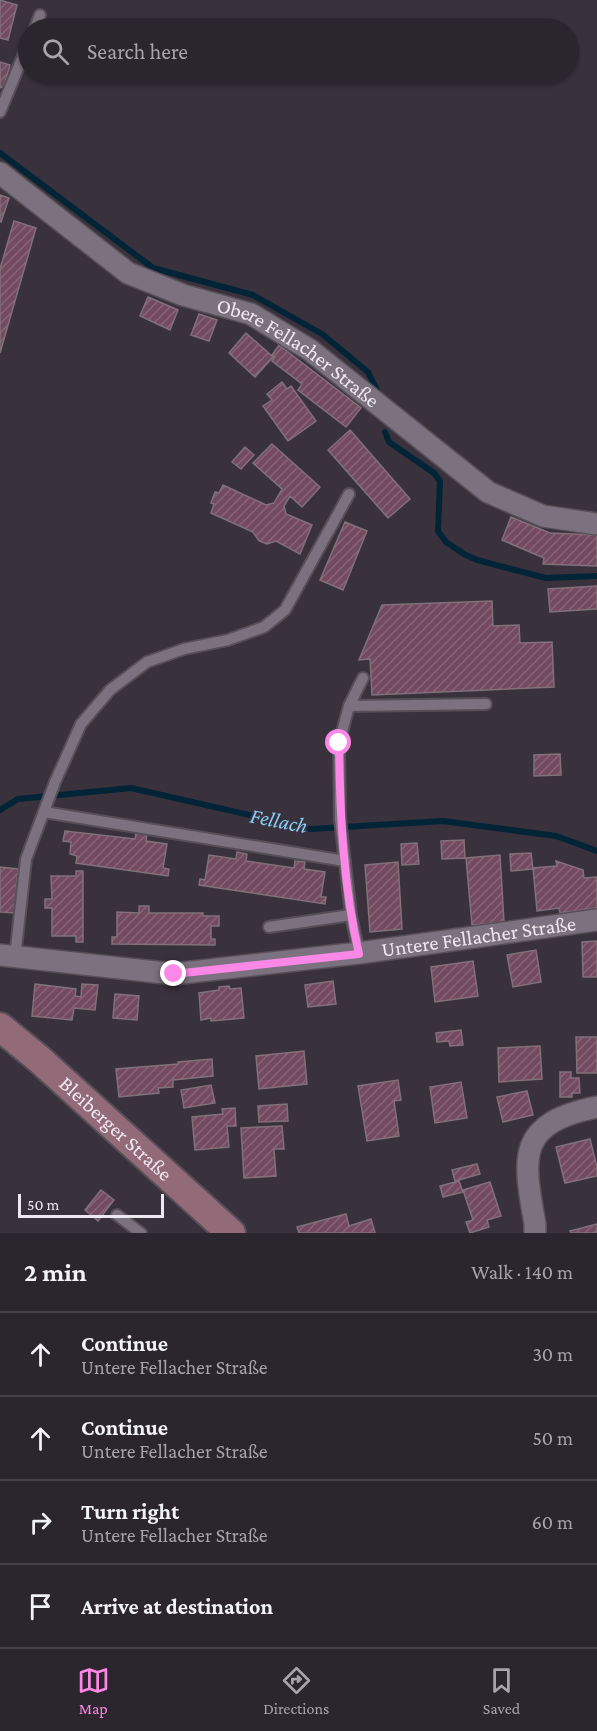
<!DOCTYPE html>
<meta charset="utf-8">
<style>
body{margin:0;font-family:"Crimson Pro",serif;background:#373139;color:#f1f3f6}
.scale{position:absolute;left:18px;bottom:15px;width:146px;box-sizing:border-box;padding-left:6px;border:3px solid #eee9f0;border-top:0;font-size:16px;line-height:21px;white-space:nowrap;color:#eee9f0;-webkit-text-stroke:4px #39313c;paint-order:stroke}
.stop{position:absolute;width:18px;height:18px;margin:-14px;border:4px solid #fb87e6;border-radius:50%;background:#fff}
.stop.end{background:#fb87e6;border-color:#fff;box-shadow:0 2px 6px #0008}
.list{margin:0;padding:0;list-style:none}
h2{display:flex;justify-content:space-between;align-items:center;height:78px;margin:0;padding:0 24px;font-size:26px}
h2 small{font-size:20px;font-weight:400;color:#a6a5aa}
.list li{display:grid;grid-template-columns:39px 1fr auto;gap:18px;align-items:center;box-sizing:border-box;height:84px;padding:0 24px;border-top:2px solid #474249}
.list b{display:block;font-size:22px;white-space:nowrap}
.list p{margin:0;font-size:20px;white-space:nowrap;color:#a6a5aa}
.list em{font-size:20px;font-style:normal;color:#a6a5aa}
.icon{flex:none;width:33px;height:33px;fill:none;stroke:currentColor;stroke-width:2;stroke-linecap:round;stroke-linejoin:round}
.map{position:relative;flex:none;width:597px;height:1233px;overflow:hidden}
.search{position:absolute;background:#2b252d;box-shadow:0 2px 4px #0004;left:18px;right:18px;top:18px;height:66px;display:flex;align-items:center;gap:15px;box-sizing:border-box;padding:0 21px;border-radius:33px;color:#a6a5aa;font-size:22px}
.sheet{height:414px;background:#2b252d}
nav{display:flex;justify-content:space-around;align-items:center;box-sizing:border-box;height:84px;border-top:2px solid #474249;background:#2b252d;font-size:16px;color:#a6a5aa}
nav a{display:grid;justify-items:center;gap:3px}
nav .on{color:#fb87e6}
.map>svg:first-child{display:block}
</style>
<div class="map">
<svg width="597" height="1233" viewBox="0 0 597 1233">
<defs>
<pattern id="building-hatch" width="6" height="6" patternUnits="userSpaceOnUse" patternTransform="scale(1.5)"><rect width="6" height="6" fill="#734a60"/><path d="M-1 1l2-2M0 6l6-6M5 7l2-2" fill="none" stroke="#876477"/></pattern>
</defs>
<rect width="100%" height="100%" fill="#39313c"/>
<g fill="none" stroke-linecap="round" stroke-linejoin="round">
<path stroke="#022437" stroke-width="6" d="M0 153 153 268 253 295 322 334 368 372 377 390
M385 432 389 442 434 473 440 481 438 531 446 542 464 554 477 560 546 578 597 576
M0 810 18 799 131 788 311 829 443 821 556 836 597 851"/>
</g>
<path fill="url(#building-hatch)" stroke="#817179" stroke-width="1.5" d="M0 0 17 5 8 40 0 38Z
M0 62 10 65 4 86 0 88Z
M0 195 9 198 1 222 0 221Z
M14 221 36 228 0 353V269Z
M148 297 178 310 170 330 140 316Z
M199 314 217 320 209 341 191 335Z
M246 333 273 357 255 377 229 353Z
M279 345 361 408 346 427 298 390 302 384 272 361 275 357 272 355Z
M282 382 287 389 291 386 316 421 288 441 263 406 272 400 267 394Z
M350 430 410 499 388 518 328 450Z
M272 444 320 487 302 507 290 496 284 506 286 514 312 525 300 554 276 541 267 544 259 541 253 532 211 513 214 504 211 503 215 492 219 493 223 485 266 505 274 503 282 489 253 463Z
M245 447 254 455 241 469 232 462Z
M511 517 550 533 597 535V566L543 564 544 558 502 540Z
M345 522 367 531 343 590 320 580Z
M597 586V609L550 612 548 589Z
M492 601 493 626 519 625 520 643 552 642 554 687 372 695 370 659 359 660 382 605Z
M560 754 561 775 534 776V755Z
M65 831 135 839 136 833 147 834 146 841 167 844 163 868 169 869 168 876 76 863 77 856 70 854 71 842 63 841Z
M464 840 465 858 442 859 441 841Z
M417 843 419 864 402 865 401 844Z
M237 852 247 854 246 861 294 868 295 861 305 862 304 869 325 872 321 897H326L325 904 199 885 200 879 205 880 209 855 236 859Z
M531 853 533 869 511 871 510 854Z
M500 855 504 922 472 925 466 858Z
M556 861 583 870 584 878 597 877V908L560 913 559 908 537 911 533 868 557 866Z
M398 862 402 929 370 932 365 865Z
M0 867 18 869 14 913 0 912Z
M76 871H83V942H76V936H52V908H45V899H52L51 876H76Z
M139 906H149V913H203V916H219V926H211V939H215V945L112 944V937H117V912L139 913Z
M597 941V977H583L582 942Z
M536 950 541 982 513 987 507 955Z
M473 961 478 996 435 1002 431 967Z
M333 981 336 1004 308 1007 305 985Z
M35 984 76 989 75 996 81 997 82 984 98 985 95 1010 74 1008 72 1020 32 1016Z
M229 986 230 989 241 988 244 1018 211 1021V1018L201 1020 199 993 219 990V987Z
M115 994 139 996 137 1020 113 1018Z
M461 1030 463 1045 450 1046 449 1041 437 1042 436 1033Z
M576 1037H597V1073H577Z
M540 1046 542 1079 499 1082 498 1048Z
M304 1051 307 1084 259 1089 256 1056Z
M212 1059 213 1076 173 1080V1087L158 1088 159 1093 119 1097 116 1069 178 1064V1062Z
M560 1072H571V1078H579L580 1093H572V1097H560Z
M398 1080 401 1100 394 1101 399 1136 367 1141 358 1086Z
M461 1082 467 1118 435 1123 430 1087Z
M211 1085 215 1103 184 1108 181 1090Z
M527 1091 533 1115 503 1122 497 1097Z
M287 1104 288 1121 259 1122 258 1106Z
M235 1108 236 1126H227L229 1147 195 1150 192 1117 223 1114 222 1109Z
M282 1126 284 1149H274L276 1176 244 1178 241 1128Z
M590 1139 597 1167V1176L565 1183 556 1147Z
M477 1164 480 1174 455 1181 452 1170Z
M459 1181 463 1192 443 1197 440 1186Z
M490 1182 501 1216 487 1220 489 1227 470 1233 466 1222 473 1220 463 1190Z
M101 1190 114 1200 98 1221 85 1210Z
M346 1214 349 1226 371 1219 375 1233H299L297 1227Z
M597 1224V1233H571L570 1231Z"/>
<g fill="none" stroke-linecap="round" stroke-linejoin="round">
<g stroke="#564f58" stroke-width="14">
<path id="service" d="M35 28 40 15
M0 112 28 44
M349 706 486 704
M44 812 345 861
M269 927 351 915
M359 953 351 915 340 819 339 743 349 706 363 678
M15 957 26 859 55 782 81 724 110 690 147 662 184 649 228 640 264 627 285 610 349 494
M117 1215 141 1233"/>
</g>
<g stroke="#564f58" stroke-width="24">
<g id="minor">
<path id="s1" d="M0 173 128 273 183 295 251 314 310 350 488 492 543 516 597 524"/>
<path id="s2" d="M0 955 174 974 359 953 597 920"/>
<path d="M535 1233V1224C523 1157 516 1123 597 1107"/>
</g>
</g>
<g stroke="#564f58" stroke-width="32">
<g id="secondary">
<path id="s3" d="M0 1027 39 1059 231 1233"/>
</g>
</g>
<use href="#service" stroke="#7c727f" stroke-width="10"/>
<use href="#minor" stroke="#7c727f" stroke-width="21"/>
<use href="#secondary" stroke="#936a77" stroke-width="28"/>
</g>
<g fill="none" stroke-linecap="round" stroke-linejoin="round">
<path stroke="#fb87e6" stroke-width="8" d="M174 974 359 954C343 885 340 814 339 743"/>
</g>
<g text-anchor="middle" stroke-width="4.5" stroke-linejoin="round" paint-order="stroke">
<g font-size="21" fill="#eee9f0" stroke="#39313c">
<text dy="7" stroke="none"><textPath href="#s1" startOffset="352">Obere Fellacher Straße</textPath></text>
<text dy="7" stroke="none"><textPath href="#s2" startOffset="482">Untere Fellacher Straße</textPath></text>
<text dy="7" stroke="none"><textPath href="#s3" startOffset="154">Bleiberger Straße</textPath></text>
</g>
<g font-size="22" font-style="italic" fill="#86cdf9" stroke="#39313c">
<text transform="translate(279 820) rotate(11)" y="8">Fellach</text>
</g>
</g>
</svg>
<div class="scale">50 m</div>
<div class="stop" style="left:339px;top:743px"></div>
<div class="stop end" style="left:174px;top:974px"></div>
<div class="search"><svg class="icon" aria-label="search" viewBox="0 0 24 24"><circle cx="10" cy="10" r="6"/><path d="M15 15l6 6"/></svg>Search here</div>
</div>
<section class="sheet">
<h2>2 min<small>Walk · 140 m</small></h2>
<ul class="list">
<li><svg class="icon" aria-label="ahead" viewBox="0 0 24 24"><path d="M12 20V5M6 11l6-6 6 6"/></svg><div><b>Continue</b><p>Untere Fellacher Straße</p></div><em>30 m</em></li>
<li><svg class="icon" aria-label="ahead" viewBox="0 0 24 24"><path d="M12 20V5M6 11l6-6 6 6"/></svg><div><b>Continue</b><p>Untere Fellacher Straße</p></div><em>50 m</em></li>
<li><svg class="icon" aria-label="right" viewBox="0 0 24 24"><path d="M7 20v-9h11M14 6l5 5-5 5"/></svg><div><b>Turn right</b><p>Untere Fellacher Straße</p></div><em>60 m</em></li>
<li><svg class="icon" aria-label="arrive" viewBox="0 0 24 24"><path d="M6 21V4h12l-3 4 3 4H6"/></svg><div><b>Arrive at destination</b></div></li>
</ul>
</section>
<nav>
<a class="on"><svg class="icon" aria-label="map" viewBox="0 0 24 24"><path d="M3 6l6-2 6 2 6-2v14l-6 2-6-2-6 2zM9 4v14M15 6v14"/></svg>Map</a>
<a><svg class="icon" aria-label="directions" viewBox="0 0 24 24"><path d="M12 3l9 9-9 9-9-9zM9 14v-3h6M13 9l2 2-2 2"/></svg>Directions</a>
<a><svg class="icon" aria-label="saved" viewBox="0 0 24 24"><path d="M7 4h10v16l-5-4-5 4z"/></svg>Saved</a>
</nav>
